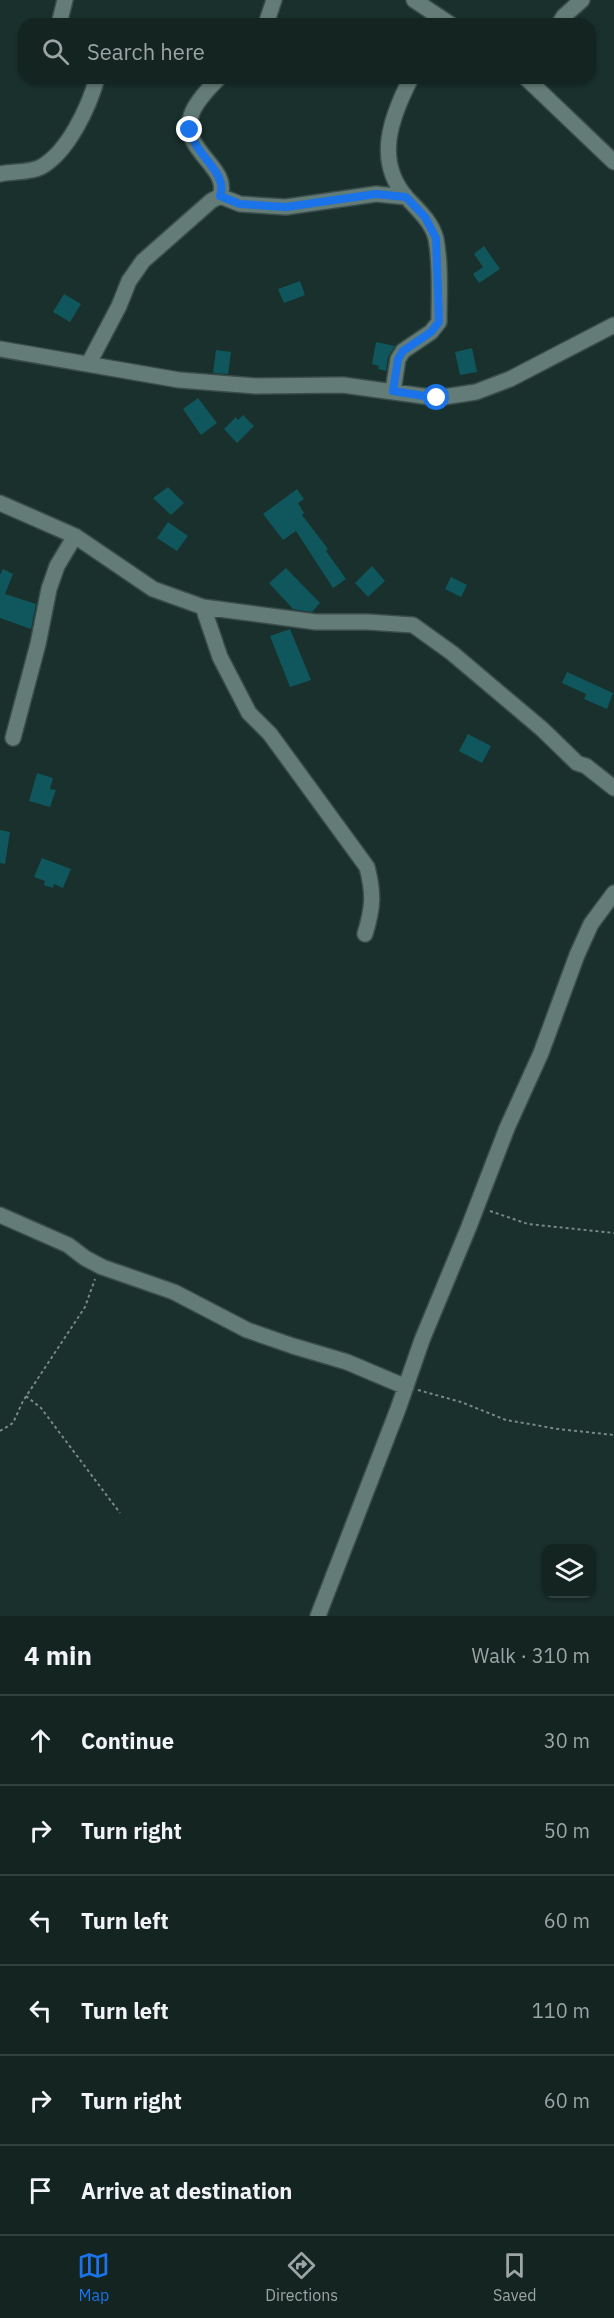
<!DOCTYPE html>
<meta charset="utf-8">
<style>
body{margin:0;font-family:"IBM Plex Sans",sans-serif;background:#20302e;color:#f1f3f6}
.controls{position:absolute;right:18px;bottom:18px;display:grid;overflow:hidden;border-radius:12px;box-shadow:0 2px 4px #0004}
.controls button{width:54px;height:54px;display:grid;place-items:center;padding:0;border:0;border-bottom:2px solid #32413f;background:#132421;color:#f1f3f6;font:30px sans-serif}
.stop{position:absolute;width:18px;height:18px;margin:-14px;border:4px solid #1a73e8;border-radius:50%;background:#fff}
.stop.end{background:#1a73e8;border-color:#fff;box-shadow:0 2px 6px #0008}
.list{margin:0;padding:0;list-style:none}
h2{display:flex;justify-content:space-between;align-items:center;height:78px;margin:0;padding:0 24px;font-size:26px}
h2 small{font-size:20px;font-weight:400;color:#9da4a5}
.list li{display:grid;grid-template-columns:39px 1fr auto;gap:18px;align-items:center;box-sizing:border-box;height:90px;padding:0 24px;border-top:2px solid #32413f}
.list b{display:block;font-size:22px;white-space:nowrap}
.list em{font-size:20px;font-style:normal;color:#9da4a5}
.icon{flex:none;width:33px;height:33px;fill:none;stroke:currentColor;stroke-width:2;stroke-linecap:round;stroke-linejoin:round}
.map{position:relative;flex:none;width:614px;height:1616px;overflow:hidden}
.search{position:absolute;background:#132421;box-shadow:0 2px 4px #0004;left:18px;right:18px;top:18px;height:66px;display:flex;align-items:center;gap:15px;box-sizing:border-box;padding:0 21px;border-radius:18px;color:#9da4a5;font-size:22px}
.sheet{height:618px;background:#132421}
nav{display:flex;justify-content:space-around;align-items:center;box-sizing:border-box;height:84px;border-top:2px solid #32413f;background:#132421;font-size:16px;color:#9da4a5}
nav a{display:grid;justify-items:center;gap:3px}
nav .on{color:#1a73e8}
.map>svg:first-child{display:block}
</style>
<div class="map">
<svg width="614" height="1616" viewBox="0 0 614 1616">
<rect width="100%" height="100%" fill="#19302c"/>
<path fill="#0f575c" d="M484 246 500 269 479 283 473 274 483 267 474 254Z
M300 281 305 295 284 303 278 289Z
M64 294 81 304 70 322 53 312Z
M376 342 395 346 388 357 386 371 378 369 379 366 372 364Z
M472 348 477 372 460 375 455 352Z
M216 350 231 352 228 374 213 373Z
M198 398 217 423 201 435 183 409Z
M243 415 254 426 237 443 224 429 236 417 238 420Z
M168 487 184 503 171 515 153 498Z
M297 489 304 499 298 503 304 513 302 515 328 549 326 551 346 579 333 588 296 531 283 540 263 514Z
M168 522 188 536 177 551 157 538Z
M372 566 385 581 368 597 355 583Z
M286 568 320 603 312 612 293 609 269 583Z
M3 569 13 574 5 594 36 604 31 629 0 618V575Z
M451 577 467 585 461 597 445 589Z
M290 629 311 680 290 687 270 636Z
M567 672 613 693 607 709 584 699 586 694 562 683Z
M468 734 491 746 482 763 459 751Z
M37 773 53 778 50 789 56 790 50 807 29 801Z
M0 830 10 832 5 864 0 863Z
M42 858 71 869 63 888 54 884 53 888 44 885 45 881 34 877Z"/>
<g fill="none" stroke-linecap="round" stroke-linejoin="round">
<g stroke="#3a4d4a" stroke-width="18">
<path id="minor" d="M414 0 450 24
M59 24 65 0
M266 24 274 0
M559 24 564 16 582 0
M219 78C210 87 194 104 191 116 180 151 231 167 220 196
M526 78 614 162
M0 174C12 171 30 173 41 167 68 152 89 107 97 78
M0 349 179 380 256 386 343 385 437 398 476 392 510 379 614 325
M89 363 119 306 129 281 143 261 211 201 220 196 240 204 286 207 376 194 406 197
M393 391 398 359 403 351 431 332 439 322C439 296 441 265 436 239 432 222 418 210 407 198 374 161 391 117 411 78
M0 503 75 536 153 589 203 607 316 622H368L413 625 452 653 542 729 577 763 586 766 614 788
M203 607 220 657 249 713 270 734 367 867C374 894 373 908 365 934
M13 738 38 644 49 589 57 566 75 536
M0 1215 68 1245 85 1258 102 1267 174 1292 247 1330 293 1346 347 1362 406 1387
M318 1616 398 1409 422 1340 468 1229 507 1128 541 1053 577 955 591 924 614 893"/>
</g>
<path stroke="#788a87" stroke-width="2" stroke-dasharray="3 3" stroke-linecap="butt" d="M490 1211 528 1224 614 1233
M418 1390 461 1402 506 1420 558 1429 614 1435
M26 1396 41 1408 120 1513
M0 1431 13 1423 23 1401 85 1307 95 1279"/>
<use href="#minor" stroke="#637c77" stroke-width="15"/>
</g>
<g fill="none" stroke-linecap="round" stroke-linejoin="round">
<path stroke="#1a73e8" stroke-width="8" d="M190 130C195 156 229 173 220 196L240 204 286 207 376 194 406 197 425 217 436 238 439 322 431 332 403 351 398 359 393 391 437 398"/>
</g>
</svg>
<div class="controls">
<button><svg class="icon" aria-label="layers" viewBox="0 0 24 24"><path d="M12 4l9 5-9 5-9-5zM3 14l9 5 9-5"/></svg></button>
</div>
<div class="stop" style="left:437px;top:398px"></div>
<div class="stop end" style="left:190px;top:130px"></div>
<div class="search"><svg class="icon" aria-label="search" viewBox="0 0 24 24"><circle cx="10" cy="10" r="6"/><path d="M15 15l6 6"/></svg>Search here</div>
</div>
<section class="sheet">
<h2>4 min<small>Walk · 310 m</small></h2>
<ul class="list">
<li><svg class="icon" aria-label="ahead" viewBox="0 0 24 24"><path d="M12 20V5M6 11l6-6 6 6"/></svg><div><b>Continue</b></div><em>30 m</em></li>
<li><svg class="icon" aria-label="right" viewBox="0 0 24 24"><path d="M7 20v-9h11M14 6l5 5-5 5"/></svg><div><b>Turn right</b></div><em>50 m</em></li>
<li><svg class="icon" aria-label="left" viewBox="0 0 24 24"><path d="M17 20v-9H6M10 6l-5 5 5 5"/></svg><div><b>Turn left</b></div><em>60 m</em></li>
<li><svg class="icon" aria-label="left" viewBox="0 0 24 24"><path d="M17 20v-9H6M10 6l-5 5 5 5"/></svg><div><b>Turn left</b></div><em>110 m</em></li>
<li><svg class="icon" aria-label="right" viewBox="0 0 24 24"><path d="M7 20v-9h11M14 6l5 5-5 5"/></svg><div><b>Turn right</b></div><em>60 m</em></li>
<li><svg class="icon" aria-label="arrive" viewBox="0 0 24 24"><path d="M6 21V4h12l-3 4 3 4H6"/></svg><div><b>Arrive at destination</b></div></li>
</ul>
</section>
<nav>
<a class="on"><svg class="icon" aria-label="map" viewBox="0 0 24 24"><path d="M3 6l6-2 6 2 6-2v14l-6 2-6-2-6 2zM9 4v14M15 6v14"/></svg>Map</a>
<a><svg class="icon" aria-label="directions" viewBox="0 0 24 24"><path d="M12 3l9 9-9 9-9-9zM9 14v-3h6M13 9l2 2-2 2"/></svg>Directions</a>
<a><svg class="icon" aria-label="saved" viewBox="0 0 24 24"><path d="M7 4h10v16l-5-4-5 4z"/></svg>Saved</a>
</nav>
